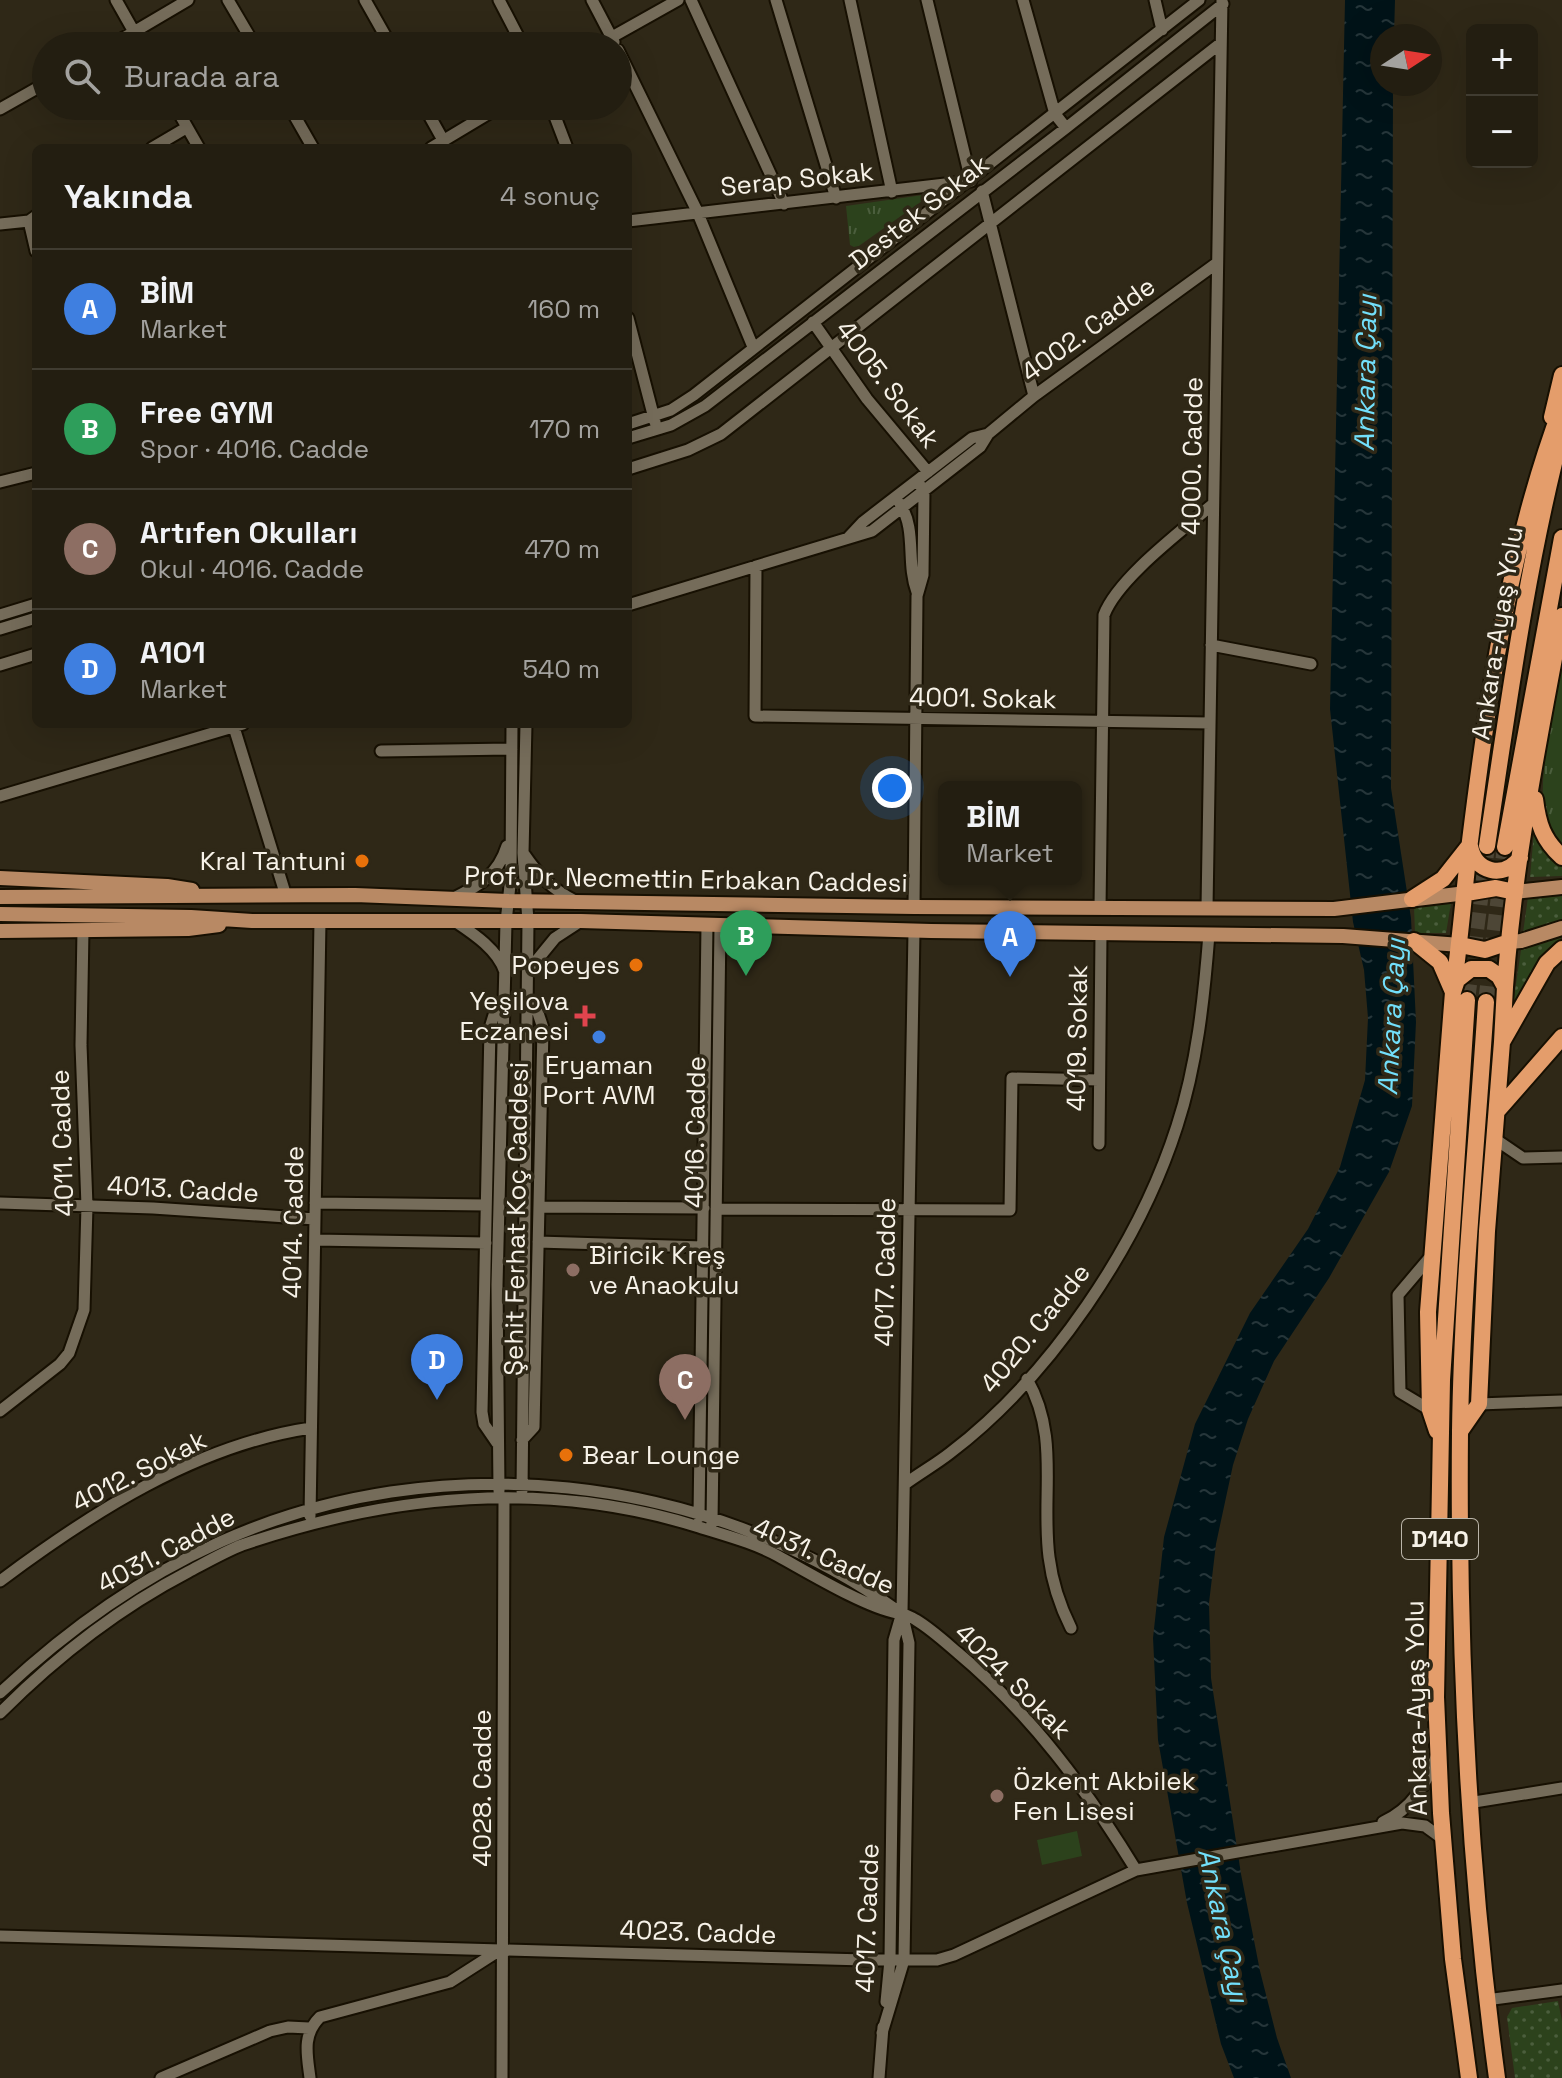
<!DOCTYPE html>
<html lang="tr">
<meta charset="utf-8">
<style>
body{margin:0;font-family:"Space Grotesk",sans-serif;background:#2f2b1f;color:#f1f3f6}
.controls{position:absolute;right:24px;top:24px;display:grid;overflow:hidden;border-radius:12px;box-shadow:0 8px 32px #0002}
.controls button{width:72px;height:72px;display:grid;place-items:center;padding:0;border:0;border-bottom:2px solid #403c31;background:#231e11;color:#f1f3f6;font:40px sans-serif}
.compass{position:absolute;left:1370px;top:24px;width:72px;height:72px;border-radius:50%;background:#231e11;box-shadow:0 8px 32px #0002;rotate:78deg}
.you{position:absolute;left:892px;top:788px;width:28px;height:28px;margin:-20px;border:6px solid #fff;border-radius:50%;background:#1a73e8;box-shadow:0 0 0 12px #1a73e833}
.badge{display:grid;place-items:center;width:52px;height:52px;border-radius:50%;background:#2563eb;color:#fff;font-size:26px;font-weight:700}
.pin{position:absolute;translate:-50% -66px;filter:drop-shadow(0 2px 4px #0008)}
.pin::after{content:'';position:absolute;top:42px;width:28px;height:24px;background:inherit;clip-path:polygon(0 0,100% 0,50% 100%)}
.popup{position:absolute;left:938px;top:781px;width:144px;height:104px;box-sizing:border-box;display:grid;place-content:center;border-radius:12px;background:#231e11;filter:drop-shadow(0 2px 6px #0005);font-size:26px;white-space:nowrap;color:#a3a29f}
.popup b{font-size:30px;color:#f1f3f6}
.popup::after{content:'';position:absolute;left:50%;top:100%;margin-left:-16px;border:16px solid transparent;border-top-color:#231e11}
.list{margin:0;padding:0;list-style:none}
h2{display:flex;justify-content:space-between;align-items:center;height:104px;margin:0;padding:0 32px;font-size:34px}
h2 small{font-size:26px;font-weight:400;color:#a3a29f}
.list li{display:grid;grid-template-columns:52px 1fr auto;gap:24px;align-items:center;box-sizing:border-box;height:120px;padding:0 32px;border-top:2px solid #403c31}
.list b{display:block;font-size:30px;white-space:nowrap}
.list p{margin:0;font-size:26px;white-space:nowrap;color:#a3a29f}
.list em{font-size:26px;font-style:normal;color:#a3a29f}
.icon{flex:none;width:44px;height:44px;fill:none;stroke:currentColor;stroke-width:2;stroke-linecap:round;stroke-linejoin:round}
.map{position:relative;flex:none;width:1562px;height:2078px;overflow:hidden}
.search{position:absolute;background:#231e11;box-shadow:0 8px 32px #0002;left:32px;top:32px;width:600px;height:88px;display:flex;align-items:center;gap:20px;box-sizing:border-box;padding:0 28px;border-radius:44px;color:#a3a29f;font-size:30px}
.panel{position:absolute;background:#231e11;box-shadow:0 8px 32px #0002;left:32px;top:144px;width:600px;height:584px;border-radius:12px}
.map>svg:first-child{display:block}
</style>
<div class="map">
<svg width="1562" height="2078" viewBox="0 0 1562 2078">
<defs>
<pattern id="grass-dots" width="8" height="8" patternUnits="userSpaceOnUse" patternTransform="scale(2)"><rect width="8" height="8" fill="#2c421c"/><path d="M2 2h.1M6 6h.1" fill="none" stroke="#4b5e3d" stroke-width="1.8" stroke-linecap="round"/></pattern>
<pattern id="park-tufts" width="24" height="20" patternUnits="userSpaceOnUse" patternTransform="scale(2)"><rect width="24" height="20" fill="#2c421c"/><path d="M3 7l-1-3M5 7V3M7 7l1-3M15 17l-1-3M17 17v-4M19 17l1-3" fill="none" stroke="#4b5e3d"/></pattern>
<pattern id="water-ripples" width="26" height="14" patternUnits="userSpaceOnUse" patternTransform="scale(2)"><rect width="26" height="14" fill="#001318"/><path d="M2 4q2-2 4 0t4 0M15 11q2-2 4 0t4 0" fill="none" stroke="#26363a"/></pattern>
</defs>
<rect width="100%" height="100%" fill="#2f2817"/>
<path fill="url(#grass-dots)" d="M1534 832 1547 854 1562 866V876L1530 877Z
M1562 896V920L1523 933 1528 897Z
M1451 903 1446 933H1415L1414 906Z
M1562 937 1536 966 1513 1004 1521 950Z
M1558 2001 1562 2021V2078H1515L1507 2017 1512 2008Z"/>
<path fill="url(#park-tufts)" d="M923 195 922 201 856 248 850 245 846 206Z
M1562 663V848C1555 840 1549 832 1546 822 1535 781 1555 706 1562 663Z"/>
<path fill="#2c421c" d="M1077 1831 1082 1856 1042 1865 1037 1840Z"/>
<path fill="url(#water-ripples)" d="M1345 0H1395L1394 36H1382V84H1393L1391 788 1411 918 1416 1022 1412 1106 1389 1172 1329 1278 1274 1361 1248 1419 1233 1465 1216 1544 1209 1603 1211 1678 1241 1874 1260 1971 1277 2038 1291 2078H1234L1221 2044 1187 1903 1158 1740 1153 1638 1164 1537 1195 1424 1250 1313 1308 1229 1340 1167 1365 1080 1368 1018 1364 970 1353 922 1330 709Z"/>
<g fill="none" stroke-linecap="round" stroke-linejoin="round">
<path stroke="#4d4636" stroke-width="16" stroke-dasharray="16 8" stroke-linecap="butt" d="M1467 1000 1487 846
M1486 1002 1505 847"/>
<g stroke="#171002" stroke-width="15">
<path id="minor" d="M116 0 142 46
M228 0 255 46
M365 0 391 46
M499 0 523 46
M592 0 614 42
M691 0 784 204
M776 0 836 198
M850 0 892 192
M1023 0 1055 114 1066 128
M1155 0 1162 30
M110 46 188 0
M596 46 678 0
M618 50 697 211 753 347
M175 106 199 148
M289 106 313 148
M424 106 443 140
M551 106 567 148
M0 109 46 83
M152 148 186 128
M431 148 501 106
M982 191 1034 396
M29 221 36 251
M628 221 971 181 927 0
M0 224 29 221 36 216
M628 318 655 422
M813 322 867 399 928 472
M628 424 671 410 694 395 1199 0
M628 438 671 425 705 406 1066 128 1223 4
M628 469 688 450 721 434 1221 43
M0 482 36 473
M900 504C917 530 906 563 917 592
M848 538 863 522 972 438 988 434
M756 566 755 716 1210 723
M628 605 872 531 980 447 988 434 1034 396 1217 263
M0 615 36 604
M0 629 36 618
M1211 645 1311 664
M0 665 36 654
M233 724 286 896
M381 751 512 749
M0 796 243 724
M524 854C539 876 552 889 575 901
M454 898C480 885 498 875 507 846
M914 907 917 596 923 575 924 491 917 481
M1100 908 1104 615C1118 578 1183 530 1213 504
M1207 908 1222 0
M456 922C474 934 498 950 505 972
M528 971 555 938 581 921
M1495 1139 1523 1158 1562 1157
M1099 1144 1101 934
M0 1203 153 1208 315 1219
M315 1203 486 1205
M539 1207 704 1208
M716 1209 1010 1210 1012 1078 1099 1080
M315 1240 486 1243
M538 1242 703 1247
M1027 1379C1060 1437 1041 1494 1049 1557 1052 1581 1060 1606 1071 1628
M1479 1404 1562 1401
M1430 1410 1400 1392 1398 1295 1431 1256
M0 1411 60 1364 69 1353 84 1310 87 1206 81 1045 83 930
M522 1440 534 1427 543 1028 538 1013 527 998
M497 1443 484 1424 482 1412 490 1028 494 1015 505 1001
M905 1484C920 1473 936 1464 950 1453 1050 1377 1139 1245 1177 1126 1197 1065 1204 998 1209 934
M499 1491 497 1285 506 922 511 876 512 724
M522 1491 528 921 523 853 526 724
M310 1516 320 921
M699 1517 707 925
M712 1523 720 926
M0 1581C91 1513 196 1445 311 1428
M0 1693C66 1631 138 1579 220 1542 438 1444 705 1473 898 1611 904 1615 910 1616 916 1620 931 1629 945 1642 958 1653 1031 1714 1087 1790 1136 1870
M0 1713C56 1657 117 1609 188 1572 205 1563 224 1552 242 1545 392 1494 545 1479 699 1527 724 1535 755 1543 778 1556 809 1573 865 1607 897 1613
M1468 1803 1562 1788
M1383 1822C1412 1809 1426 1785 1436 1757
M0 1936 865 1960H937L954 1955 1136 1870 1402 1823 1425 1826 1443 1839
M1486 2000 1562 1990
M886 2002 890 1960 894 1640 901 1616
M882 2033 904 1960 909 1643 902 1613 914 931
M161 2078 270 2031 288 2027 309 2028
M310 2078C307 2054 302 2035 320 2017L450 1982 503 1948
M502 2078 504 1498
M879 2078 883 2027"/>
</g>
<g stroke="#171002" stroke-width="18">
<path id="major" d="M0 878 167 886 192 890
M1515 892 1562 887
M0 897 355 895 508 901 914 907 1334 909 1466 893
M0 914 191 917 252 921H581L931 931 1343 936 1460 945
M0 931 188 929 219 925
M1509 942 1521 941 1562 928"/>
</g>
<g stroke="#171002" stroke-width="20">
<path id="highway" d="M1552 417 1562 375
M1535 799C1538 824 1543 840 1562 857
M1470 846C1475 873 1504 879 1520 858
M1487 846C1508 708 1526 570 1561 435
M1505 847 1562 538
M1466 893 1496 888 1515 892
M1412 899 1443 879 1469 846
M1414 941 1440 962 1453 992
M1460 945 1485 950 1509 942
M1505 987C1514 862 1539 739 1562 616
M1453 992C1460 942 1464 891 1470 841 1488 695 1510 544 1562 406
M1467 1000 1442 1380 1436 1697 1441 1813 1453 1959 1469 2078
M1486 1002C1477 1145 1462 1288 1460 1431 1458 1648 1468 1864 1497 2078
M1498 1110 1562 1037
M1461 1430 1479 1404 1487 1231 1502 1042 1547 963 1562 949
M1437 1431 1430 1410 1428 1312 1453 992 1457 980 1471 969H1489L1499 976 1505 987 1502 1042"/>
</g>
<use href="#minor" stroke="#756c5a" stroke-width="11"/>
<use href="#major" stroke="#b88964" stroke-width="14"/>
<use href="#highway" stroke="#e49d6b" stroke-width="16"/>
</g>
<g fill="#e8710a" stroke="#2f2817" stroke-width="3">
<circle cx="362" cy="861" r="8"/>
<circle cx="636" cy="965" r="8"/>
<circle cx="566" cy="1455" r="8"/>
</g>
<path fill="#e0444e" stroke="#2f2817" stroke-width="3" d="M581 1004h8v8h8v8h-8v8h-8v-8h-8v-8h8z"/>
<circle fill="#3f7fe0" stroke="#2f2817" stroke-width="3" cx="599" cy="1037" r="8"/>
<g fill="#8d6e63" stroke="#2f2817" stroke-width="3">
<circle cx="573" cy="1270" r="8"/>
<circle cx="997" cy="1796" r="8"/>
</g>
<g text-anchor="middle" stroke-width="7" stroke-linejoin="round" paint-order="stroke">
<rect fill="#2f2817" stroke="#bbb5a9" stroke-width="2" x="1402" y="1519" width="76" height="40" rx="6"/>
<g font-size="24" font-weight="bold" fill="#f7f2e8">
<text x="1440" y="1547">D140</text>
</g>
<g font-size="26" fill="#f7f2e8" stroke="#2f2817">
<text transform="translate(797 179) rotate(-6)" y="9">Serap Sokak</text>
<text transform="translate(919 212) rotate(-38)" y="9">Destek Sokak</text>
<text transform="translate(1088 329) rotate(-36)" y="9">4002. Cadde</text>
<text transform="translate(888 384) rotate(53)" y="9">4005. Sokak</text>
<text transform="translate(1192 456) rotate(-89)" y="9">4000. Cadde</text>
<text transform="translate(1497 633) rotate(-81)" y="9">Ankara-Ayaş Yolu</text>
<text transform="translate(983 698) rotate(1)" y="9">4001. Sokak</text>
<text transform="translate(686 879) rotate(1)" y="9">Prof. Dr. Necmettin Erbakan Caddesi</text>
<text transform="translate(1077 1038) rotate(-89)" y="9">4019. Sokak</text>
<text transform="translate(695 1132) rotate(-89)" y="9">4016. Cadde</text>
<text transform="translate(62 1143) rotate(-92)" y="9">4011. Cadde</text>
<text transform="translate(183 1189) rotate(3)" y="9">4013. Cadde</text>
<text transform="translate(516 1219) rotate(-89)" y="9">Şehit Ferhat Koç Caddesi</text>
<text transform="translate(293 1222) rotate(-89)" y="9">4014. Cadde</text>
<text transform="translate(885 1272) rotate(-89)" y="9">4017. Cadde</text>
<text transform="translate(1035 1328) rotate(-51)" y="9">4020. Cadde</text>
<text transform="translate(139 1471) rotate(-27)" y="9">4012. Sokak</text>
<text transform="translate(166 1550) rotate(-28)" y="9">4031. Cadde</text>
<text transform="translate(824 1556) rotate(24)" y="9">4031. Cadde</text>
<text transform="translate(1013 1681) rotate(45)" y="9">4024. Sokak</text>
<text transform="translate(1416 1708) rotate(-91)" y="9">Ankara-Ayaş Yolu</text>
<text transform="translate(482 1788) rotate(-90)" y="9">4028. Cadde</text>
<text transform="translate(867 1918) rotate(-88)" y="9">4017. Cadde</text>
<text transform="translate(698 1932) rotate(2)" y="9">4023. Cadde</text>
</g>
<g font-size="26" fill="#f7f2e8" stroke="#2f2817" text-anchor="end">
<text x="346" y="870">Kral Tantuni</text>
<text x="620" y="974">Popeyes</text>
<text x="569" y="1010">Yeşilova<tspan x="569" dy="30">Eczanesi</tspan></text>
<text x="599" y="1074" text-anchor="middle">Eryaman<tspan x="599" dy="30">Port AVM</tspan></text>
<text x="589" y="1264" text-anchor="start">Biricik Kreş<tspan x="589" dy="30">ve Anaokulu</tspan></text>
<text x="582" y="1464" text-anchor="start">Bear Lounge</text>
<text x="1013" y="1790" text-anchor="start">Özkent Akbilek<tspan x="1013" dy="30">Fen Lisesi</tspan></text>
</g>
<g font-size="28" font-style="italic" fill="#72dffa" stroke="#2f2817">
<text transform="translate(1365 373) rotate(-89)" y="10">Ankara Çayı</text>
<text transform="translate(1391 1017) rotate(-87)" y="10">Ankara Çayı</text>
<text transform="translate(1224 1925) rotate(78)" y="10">Ankara Çayı</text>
</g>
</g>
</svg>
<div class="controls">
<button>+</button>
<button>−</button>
</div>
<svg class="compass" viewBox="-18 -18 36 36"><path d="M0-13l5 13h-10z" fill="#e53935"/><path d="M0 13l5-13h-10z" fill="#a3a29f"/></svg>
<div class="you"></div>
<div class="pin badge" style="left:1010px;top:977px;background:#3f7fe0">A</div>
<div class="popup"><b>BİM</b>Market</div>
<div class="pin badge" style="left:746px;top:976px;background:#2e9e5b">B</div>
<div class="pin badge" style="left:685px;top:1420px;background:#8d6e63">C</div>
<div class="pin badge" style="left:437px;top:1400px;background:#3f7fe0">D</div>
<div class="search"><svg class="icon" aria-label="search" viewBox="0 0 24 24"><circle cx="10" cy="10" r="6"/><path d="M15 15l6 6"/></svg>Burada ara</div>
<section class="panel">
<h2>Yakında<small>4 sonuç</small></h2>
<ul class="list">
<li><span class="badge" style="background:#3f7fe0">A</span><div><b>BİM</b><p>Market</p></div><em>160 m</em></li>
<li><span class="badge" style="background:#2e9e5b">B</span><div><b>Free GYM</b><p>Spor · 4016. Cadde</p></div><em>170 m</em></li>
<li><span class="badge" style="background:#8d6e63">C</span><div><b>Artıfen Okulları</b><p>Okul · 4016. Cadde</p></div><em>470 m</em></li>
<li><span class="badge" style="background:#3f7fe0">D</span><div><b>A101</b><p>Market</p></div><em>540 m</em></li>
</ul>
</section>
</div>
